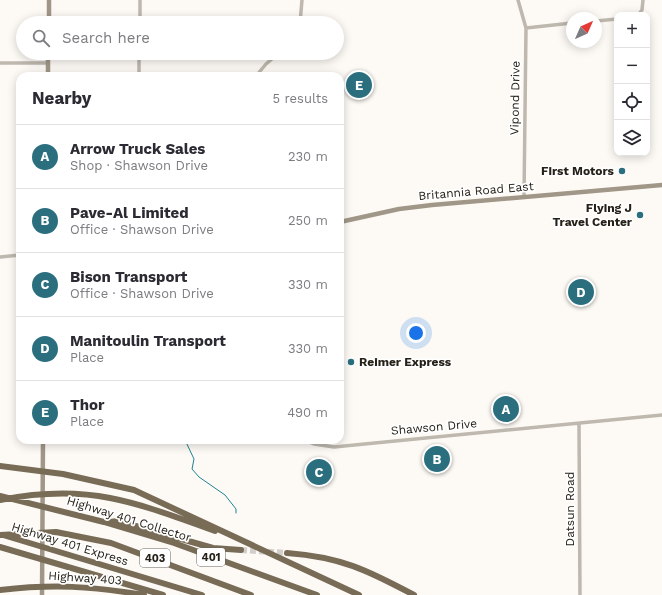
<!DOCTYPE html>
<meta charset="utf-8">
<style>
body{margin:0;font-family:"Work Sans",sans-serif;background:#f2f2f3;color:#2b2b33}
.controls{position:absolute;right:12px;top:12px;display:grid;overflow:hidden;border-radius:8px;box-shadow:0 2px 10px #0003}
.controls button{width:36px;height:36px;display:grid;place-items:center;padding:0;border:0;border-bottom:1px solid #e1e1e2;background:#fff;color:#2b2b33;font:20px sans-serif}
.compass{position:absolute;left:566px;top:12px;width:36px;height:36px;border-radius:50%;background:#fff;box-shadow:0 2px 10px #0003;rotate:45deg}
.you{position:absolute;left:416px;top:333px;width:14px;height:14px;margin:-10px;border:3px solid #fff;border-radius:50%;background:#1a73e8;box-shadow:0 0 0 6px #1a73e833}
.badge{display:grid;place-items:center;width:26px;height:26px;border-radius:50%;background:#2b6f7f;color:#fff;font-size:13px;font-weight:700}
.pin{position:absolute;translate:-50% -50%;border:2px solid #fff;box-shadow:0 1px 4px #0006}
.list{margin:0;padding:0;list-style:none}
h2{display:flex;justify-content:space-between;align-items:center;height:52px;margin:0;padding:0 16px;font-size:17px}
h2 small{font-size:13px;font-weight:400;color:#7c7c81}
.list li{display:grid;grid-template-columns:26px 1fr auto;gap:12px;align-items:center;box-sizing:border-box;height:64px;padding:0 16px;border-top:1px solid #e1e1e2}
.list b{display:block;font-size:15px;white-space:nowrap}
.list p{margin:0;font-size:13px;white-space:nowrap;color:#7c7c81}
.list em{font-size:13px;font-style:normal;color:#7c7c81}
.icon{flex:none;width:22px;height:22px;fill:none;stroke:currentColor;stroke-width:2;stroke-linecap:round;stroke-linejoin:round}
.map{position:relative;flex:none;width:662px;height:595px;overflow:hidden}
.search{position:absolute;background:#fff;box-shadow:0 2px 10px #0003;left:16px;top:16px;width:328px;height:44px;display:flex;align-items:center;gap:10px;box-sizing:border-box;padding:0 14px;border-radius:22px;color:#7c7c81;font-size:15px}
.panel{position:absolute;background:#fff;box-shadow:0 2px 10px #0003;left:16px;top:72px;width:328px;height:372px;border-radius:12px}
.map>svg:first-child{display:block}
</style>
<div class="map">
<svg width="662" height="595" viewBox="0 0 662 595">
<rect width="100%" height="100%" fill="#fdfaf6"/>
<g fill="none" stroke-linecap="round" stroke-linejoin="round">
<path stroke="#1e8394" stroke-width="1" d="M185 440 194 459 192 469 199 477 225 495 236 509V513"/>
<path stroke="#d2cfca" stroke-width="6" stroke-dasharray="6 3" stroke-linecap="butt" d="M241 550 287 553"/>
<path stroke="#beb8ae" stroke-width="3.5" d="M518 0 526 28 524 197
M638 15 642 10 643 0
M596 21 617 19
M140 23V0
M300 23 302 0
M526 28 572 23
M0 63H48
M139 76V53
M256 76 266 64 279 53
M0 257 20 255
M579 424 580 595
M304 440 314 444 334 447 662 415"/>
<path stroke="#a19788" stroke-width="4.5" d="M49 23V0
M48 76V53
M340 222 399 209 432 205 662 185
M42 595 43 440"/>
<path stroke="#796c57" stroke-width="6" d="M0 466 63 474 134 490 359 595
M0 496 104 522 174 543 317 595
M0 500C35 493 75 491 110 498 146 505 181 519 215 531
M109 522 118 521 213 548 241 550
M0 535 56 532 111 543 251 595
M3 535 202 595
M0 547 163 595
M287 553C341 557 367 570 414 595
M0 590C53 584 91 586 144 595"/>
</g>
<g fill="#2b6f7f" stroke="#fff" stroke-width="1.5">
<circle cx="622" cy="171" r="4"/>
<circle cx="640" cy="215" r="4"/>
<circle cx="351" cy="362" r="4"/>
</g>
<g text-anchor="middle" stroke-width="3.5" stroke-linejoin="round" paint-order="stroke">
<g fill="#fff" stroke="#67645d" stroke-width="1">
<rect x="197" y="548" width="28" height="18" rx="3"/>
<rect x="140" y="549" width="30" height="18" rx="3"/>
</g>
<g font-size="11" font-weight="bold" fill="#262118">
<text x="211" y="561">401</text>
<text x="155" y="562">403</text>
</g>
<g font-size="12" fill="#262118" stroke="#fff">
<text transform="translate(515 98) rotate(-89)" y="4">Vipond Drive</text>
<text transform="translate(476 191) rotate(-5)" y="4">Britannia Road East</text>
<text transform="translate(434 427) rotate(-5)" y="4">Shawson Drive</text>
<text transform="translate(570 509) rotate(-90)" y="4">Datsun Road</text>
<text transform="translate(129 519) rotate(17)" y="4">Highway 401 Collector</text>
<text transform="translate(70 544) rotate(17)" y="4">Highway 401 Express</text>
<text transform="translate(85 578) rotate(4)" y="4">Highway 403</text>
</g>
<g font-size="12" font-weight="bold" fill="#262118" stroke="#fff" text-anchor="end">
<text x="614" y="175">First Motors</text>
<text x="632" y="212">Flying J<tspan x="632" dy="14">Travel Center</tspan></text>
<text x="359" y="366" text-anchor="start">Reimer Express</text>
</g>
</g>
</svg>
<div class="controls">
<button>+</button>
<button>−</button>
<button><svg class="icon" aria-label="locate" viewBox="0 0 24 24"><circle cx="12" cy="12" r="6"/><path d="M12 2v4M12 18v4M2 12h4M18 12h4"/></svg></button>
<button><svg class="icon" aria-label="layers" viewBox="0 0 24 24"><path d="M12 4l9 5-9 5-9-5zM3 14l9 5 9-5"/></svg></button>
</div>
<svg class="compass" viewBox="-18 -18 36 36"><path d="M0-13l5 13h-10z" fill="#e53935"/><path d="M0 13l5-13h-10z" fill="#7c7c81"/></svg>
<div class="you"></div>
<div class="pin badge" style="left:506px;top:409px">A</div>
<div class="pin badge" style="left:437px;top:459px">B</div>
<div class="pin badge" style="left:319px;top:472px">C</div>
<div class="pin badge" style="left:581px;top:292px">D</div>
<div class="pin badge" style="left:359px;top:85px">E</div>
<div class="search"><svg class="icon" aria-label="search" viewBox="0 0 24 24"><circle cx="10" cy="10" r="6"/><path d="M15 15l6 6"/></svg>Search here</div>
<section class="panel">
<h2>Nearby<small>5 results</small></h2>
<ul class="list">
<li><span class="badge">A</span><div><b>Arrow Truck Sales</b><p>Shop · Shawson Drive</p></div><em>230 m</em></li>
<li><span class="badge">B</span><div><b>Pave-Al Limited</b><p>Office · Shawson Drive</p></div><em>250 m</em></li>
<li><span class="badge">C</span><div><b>Bison Transport</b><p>Office · Shawson Drive</p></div><em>330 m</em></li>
<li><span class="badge">D</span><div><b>Manitoulin Transport</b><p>Place</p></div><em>330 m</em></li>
<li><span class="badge">E</span><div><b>Thor</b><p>Place</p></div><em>490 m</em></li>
</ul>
</section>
</div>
